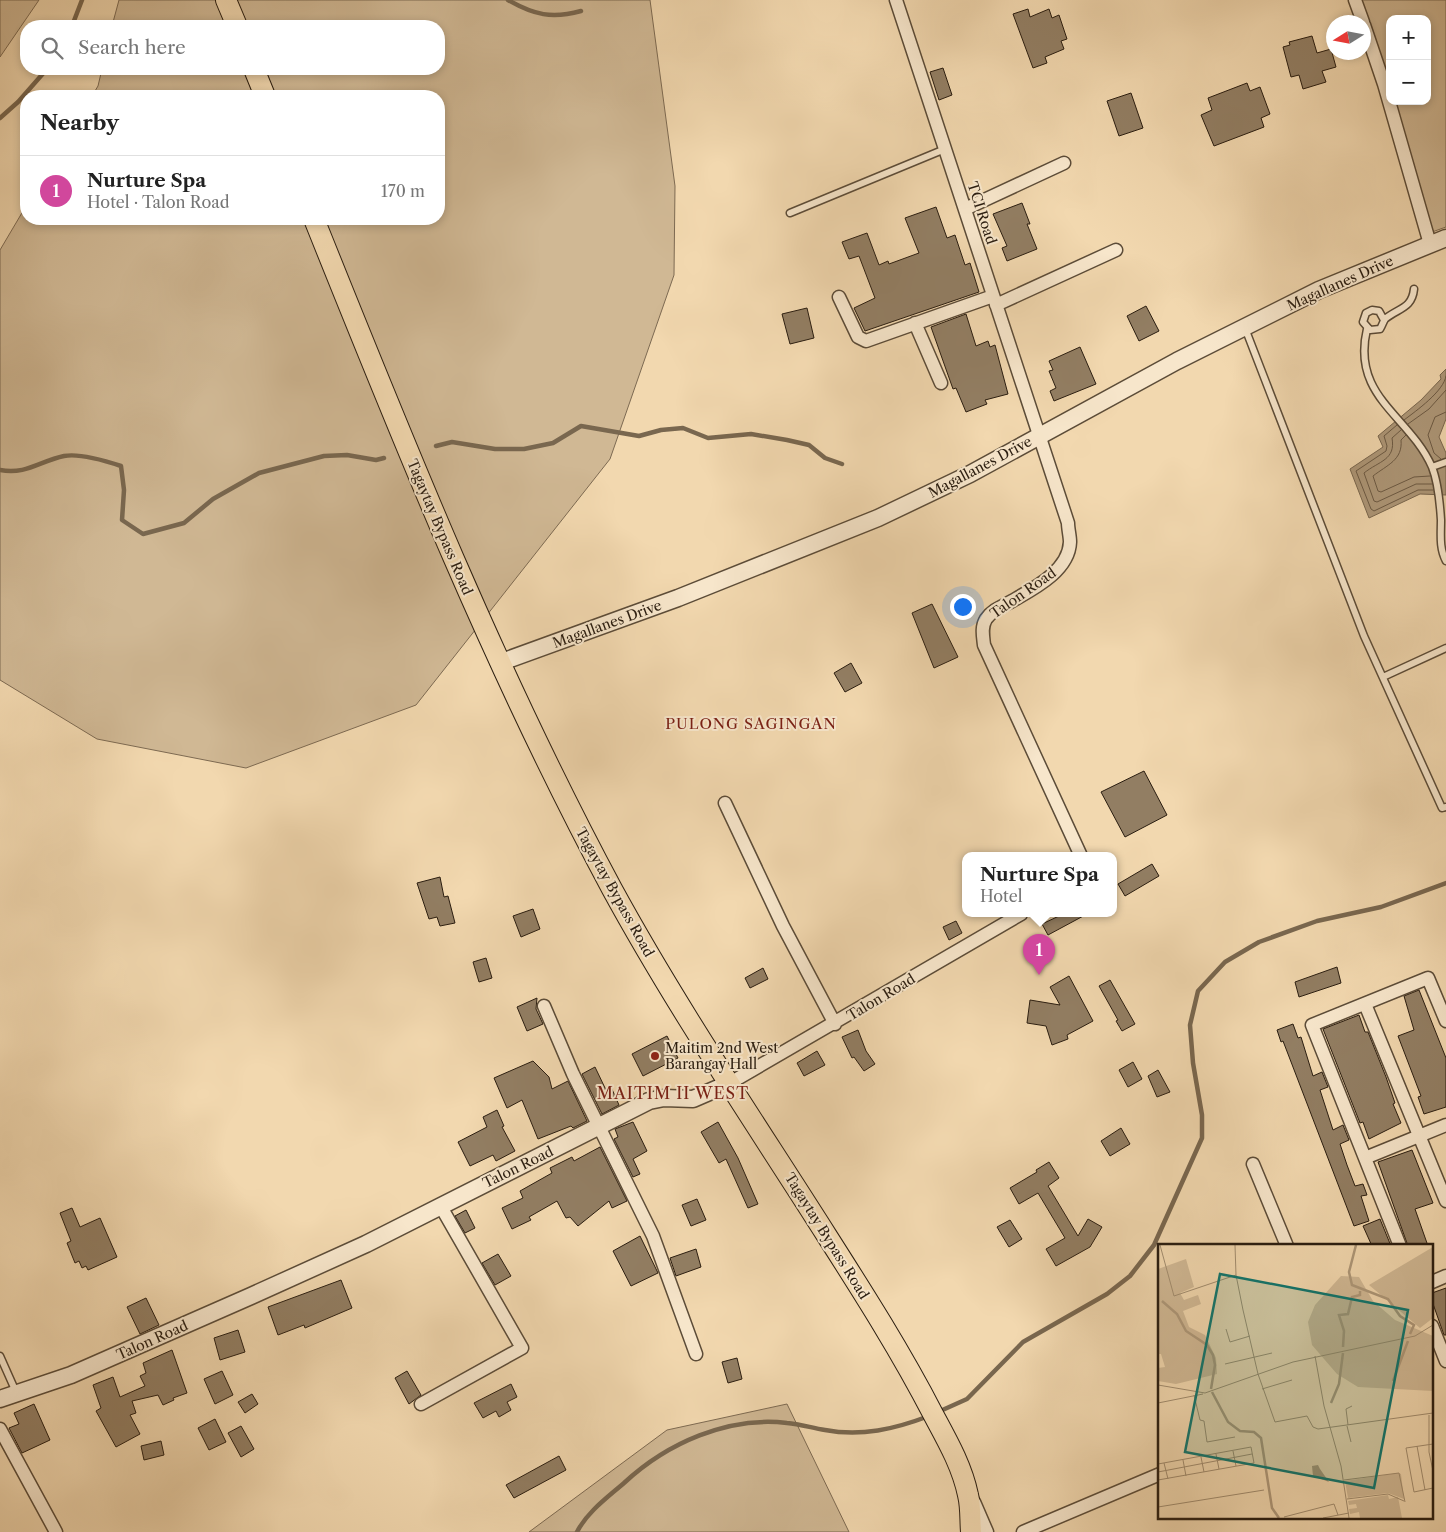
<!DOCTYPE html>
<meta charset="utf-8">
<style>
body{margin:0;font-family:"Libre Caslon Text",serif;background:#f2f2f2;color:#222}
.controls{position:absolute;right:15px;top:15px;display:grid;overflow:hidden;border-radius:10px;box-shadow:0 2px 8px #0003}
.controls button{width:45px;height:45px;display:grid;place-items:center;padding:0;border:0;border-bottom:1px solid #e0e0e0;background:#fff;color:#222;font:25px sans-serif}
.compass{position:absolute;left:1326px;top:15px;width:45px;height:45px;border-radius:50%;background:#fff;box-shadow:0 2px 8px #0003;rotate:259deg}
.you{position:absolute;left:962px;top:606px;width:18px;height:18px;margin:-12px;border:4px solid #fff;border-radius:50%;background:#1a73e8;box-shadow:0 0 0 8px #1a73e833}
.badge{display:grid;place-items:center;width:32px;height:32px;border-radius:50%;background:#8f2418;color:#fff;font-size:16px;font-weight:700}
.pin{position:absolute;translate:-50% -41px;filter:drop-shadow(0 1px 2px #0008)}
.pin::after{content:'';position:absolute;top:26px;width:18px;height:15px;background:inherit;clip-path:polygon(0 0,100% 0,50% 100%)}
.popup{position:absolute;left:962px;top:852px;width:155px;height:65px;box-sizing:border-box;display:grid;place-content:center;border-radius:10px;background:#fff;filter:drop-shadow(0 1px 4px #0005);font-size:16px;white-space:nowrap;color:#767676}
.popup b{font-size:19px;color:#222}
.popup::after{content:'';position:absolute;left:50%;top:100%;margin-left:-10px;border:10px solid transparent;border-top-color:#fff}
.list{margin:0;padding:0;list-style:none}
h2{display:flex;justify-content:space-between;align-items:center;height:65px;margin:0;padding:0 20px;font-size:21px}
h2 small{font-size:16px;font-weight:400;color:#767676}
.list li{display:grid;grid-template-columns:32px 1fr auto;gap:15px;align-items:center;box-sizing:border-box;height:70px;padding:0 20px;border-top:1px solid #e0e0e0}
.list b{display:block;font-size:19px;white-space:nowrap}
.list p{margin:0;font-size:16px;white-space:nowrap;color:#767676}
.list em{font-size:16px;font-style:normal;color:#767676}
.icon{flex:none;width:28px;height:28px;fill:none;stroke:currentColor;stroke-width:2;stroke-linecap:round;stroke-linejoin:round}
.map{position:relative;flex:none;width:1446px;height:1532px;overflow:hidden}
.search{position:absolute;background:#fff;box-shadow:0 2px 8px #0003;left:20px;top:20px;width:425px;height:55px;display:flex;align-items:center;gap:12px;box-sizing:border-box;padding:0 18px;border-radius:20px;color:#767676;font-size:19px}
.panel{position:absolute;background:#fff;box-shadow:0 2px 8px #0003;left:20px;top:90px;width:425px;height:135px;border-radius:20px}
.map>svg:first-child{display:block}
</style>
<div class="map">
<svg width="1446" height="1532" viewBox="0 0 1446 1532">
<rect width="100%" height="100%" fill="#f2d8af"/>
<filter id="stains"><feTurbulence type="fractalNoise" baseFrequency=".004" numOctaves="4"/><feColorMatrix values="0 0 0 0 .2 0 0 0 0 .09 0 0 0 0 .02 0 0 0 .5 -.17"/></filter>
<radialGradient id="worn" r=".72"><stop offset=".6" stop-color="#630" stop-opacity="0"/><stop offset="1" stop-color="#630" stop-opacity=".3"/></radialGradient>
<path fill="#d0b894" stroke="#7d6a52" d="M0 0H39L0 57Z
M119 0H650L675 186 674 275 610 459 416 705 246 768 97 739 0 680V250L26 206V219H439V96H92L98 86 102 69H439V26H112Z
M1361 0H1446V227L1432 232 1395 101H1427V19H1390V82Z
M787 1404 849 1532H529L667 1430Z"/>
<path fill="#ae9879" stroke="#79674f" d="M1446 369V419L1439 437 1446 453V495L1420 494 1369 518 1350 469 1383 447 1378 436 1421 400 1441 379 1440 375Z"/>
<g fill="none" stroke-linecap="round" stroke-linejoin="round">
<path stroke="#6c5a44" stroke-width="1" d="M1404 420C1416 411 1444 391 1446 376
M1408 424 1429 409 1446 390
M1397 425 1384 436 1387 446 1386 451 1356 471 1371 509 1374 511 1418 490H1433
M1401 430 1392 438C1396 460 1379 461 1364 473L1374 501 1377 502 1416 484H1432
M1406 435 1401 440C1403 460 1387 465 1373 476L1378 491 1381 492 1414 477 1430 476
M1441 459 1434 453 1428 435 1435 417 1446 412"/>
<path stroke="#79674f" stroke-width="4.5" d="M508 0C534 15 552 19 581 11
M72 26 82 0
M0 118 18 102 47 69
M436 446 452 442 495 449H524L553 443 581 426 639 436 661 430 683 428 708 438 751 434 787 440 809 445 825 458 842 464
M0 470C26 475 40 461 64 456 80 453 106 461 121 466L124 490 122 520 143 534 184 523 213 499 259 473 324 456 347 455 376 460 384 458
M938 1412 967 1399 1023 1342 1107 1294 1130 1276 1154 1245 1202 1138V1115L1193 1063 1190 1025 1198 991 1225 962 1259 942 1317 921 1381 907 1446 883
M577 1532C587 1512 608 1497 624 1483 667 1443 728 1416 787 1423 800 1424 812 1428 825 1430 861 1437 895 1429 929 1416"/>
</g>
<path fill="#927e63" stroke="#2a1d10" d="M1028 9 1030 17 1049 9 1052 18 1059 15 1067 39 1061 41 1064 49 1045 57 1047 63 1033 68 1013 14Z
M1312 36 1317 53 1331 49 1336 67 1322 71 1326 82 1303 89 1299 75 1291 77 1283 47 1290 45 1289 42Z
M943 68 952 95 939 100 930 72Z
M1247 83 1250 91 1260 87 1270 114 1261 118 1264 127 1214 146 1201 115 1212 110 1208 98Z
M1131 93 1143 128 1119 136 1107 101Z
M1022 203 1030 224H1027L1037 249 1007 261 1002 248 1007 246 993 214Z
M936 207 947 238 955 235 965 265 970 263 979 292 865 331 854 308 875 298 859 256 849 259 842 242 867 233 879 265 888 261 889 264 919 253 905 218Z
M1146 306 1159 331 1139 341 1127 316Z
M807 308 814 338 790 344 782 314Z
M966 314 976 346 988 341 990 347 995 345 1008 394 985 400 987 404 966 412 956 388 953 389 931 327Z
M1080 347 1096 384 1054 401 1050 391 1056 388 1049 371 1053 370 1049 361Z
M932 604 958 657 934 668 912 613Z
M851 663 862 683 845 692 834 673Z
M1144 771 1167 815 1125 837 1101 792Z
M1152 864 1159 876 1125 896 1118 884Z
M440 877 444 897 448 896 455 923 440 926 437 917 429 919 417 883Z
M533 909 540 929 521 937 513 916Z
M1058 914H1087L1048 935 1042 924 1059 916Z
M956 921 962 933 949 940 943 927Z
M486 958 492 978 479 982 473 962Z
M1337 967 1341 983 1299 997 1295 982Z
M763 968 768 979 750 988 745 978Z
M1069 976 1093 1021 1067 1035 1068 1039 1052 1045 1046 1026 1027 1023 1030 1000 1060 1005 1050 987Z
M1110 980 1135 1024 1122 1031 1116 1021 1118 1020 1099 986Z
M1419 990 1446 1058V1107L1424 1114 1418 1097 1421 1096 1398 1036 1414 1030 1404 996Z
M537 998 536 1009 543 1024 527 1031 517 1007Z
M1359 1015 1365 1032H1368L1386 1077 1395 1103 1393 1104 1401 1123 1369 1139 1363 1122 1360 1123 1323 1029Z
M1293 1024 1298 1038 1301 1037 1313 1076 1322 1072 1328 1087 1320 1090 1333 1130 1343 1125 1349 1140 1340 1144 1347 1165 1355 1186 1363 1184 1367 1195 1361 1196 1369 1221 1354 1226 1283 1041 1281 1042 1277 1030Z
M858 1030 866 1051 875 1064 864 1071 854 1057 852 1058 842 1037Z
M667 1036 678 1058 643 1076 632 1054Z
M817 1051 825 1065 804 1076 797 1063Z
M533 1061 549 1077 552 1089 568 1081 587 1121 573 1128 571 1126 538 1139 522 1100 507 1108 494 1078Z
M1133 1062 1142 1079 1128 1087 1119 1070Z
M595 1067 606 1090 611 1087 619 1105 602 1114 582 1074Z
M1158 1070 1170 1092 1157 1097 1148 1076Z
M497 1110 504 1126 502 1127 515 1151 496 1161 493 1155 470 1166 458 1142 487 1127 483 1117Z
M633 1122 647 1151 633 1159 640 1174 633 1177 614 1139 618 1137 615 1129Z
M718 1122 738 1158 758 1204 748 1208 726 1159 719 1163 701 1132Z
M1121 1128 1130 1144 1110 1156 1101 1141Z
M600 1147 627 1201 612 1208 609 1201 578 1226 570 1217 566 1218 557 1201 529 1217 531 1220 512 1229 502 1208 523 1198 520 1191 552 1173 550 1168 572 1157 574 1161Z
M1412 1150 1433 1203 1415 1209 1428 1246H1408L1378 1162Z
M1049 1162 1059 1178 1048 1186 1078 1236 1088 1219 1102 1227 1090 1247 1056 1266 1046 1249 1065 1238 1038 1193 1019 1204 1010 1188 1037 1172 1036 1170Z
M697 1199 706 1220 691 1226 682 1205Z
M72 1208 80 1227 100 1218 117 1257 88 1270 86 1266 82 1268 79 1261 75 1263 67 1243 71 1241 60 1213Z
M466 1210 475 1228 465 1233 455 1216Z
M1380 1219 1391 1246H1372L1363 1226Z
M1010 1220 1022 1239 1009 1247 997 1227Z
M640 1236 658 1273 631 1286 613 1251Z
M696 1249 701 1267 676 1276 670 1258Z
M498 1254 511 1276 495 1285 482 1263Z
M341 1280 352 1308 305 1328 304 1325 278 1335 268 1307Z
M1446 1288V1335H1444L1432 1301V1293Z
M146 1298 159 1325 140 1334 127 1307Z
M238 1330 245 1352 220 1360 214 1338Z
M172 1350 187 1393 173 1398 174 1400 163 1405 158 1395 132 1401 136 1413 130 1415 140 1434 116 1447 96 1411 101 1408 93 1385 113 1377 120 1397 145 1386 140 1376 146 1373 143 1363Z
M737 1358 742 1379 728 1383 722 1362Z
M222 1371 233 1395 215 1404 204 1379Z
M407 1371 421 1395 409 1404 395 1378Z
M511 1384 517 1397 507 1402 511 1410 499 1417 496 1411 483 1418 474 1403Z
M252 1394 258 1404 245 1413 238 1402Z
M34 1404 50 1440 22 1453 9 1428 19 1424 14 1413Z
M215 1419 226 1442 209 1450 198 1428Z
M241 1426 254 1449 241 1457 228 1433Z
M161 1441 164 1455 144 1460 141 1446Z
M559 1456 566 1470 514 1498 506 1485Z"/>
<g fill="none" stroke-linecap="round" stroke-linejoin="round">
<g stroke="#5c4c38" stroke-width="9">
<path id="service" d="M790 213 945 149
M1384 320 1379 311 1372 310 1366 313 1363 322 1370 330 1380 329C1382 326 1383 322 1385 319 1398 308 1412 309 1414 289
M1245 328 1364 636 1442 808 1446 807
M1367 329C1351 397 1409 415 1432 467 1438 482 1440 504 1441 520 1441 534 1439 548 1446 561
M1432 467 1446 462
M1383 677 1446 648
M0 1356 16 1392"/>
</g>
<g stroke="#5c4c38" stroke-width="15">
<path id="minor" d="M896 0 1068 523C1068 529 1070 536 1070 542 1069 571 1033 589 1012 601 1003 606 992 610 986 619 981 627 983 636 984 645L1081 856
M1355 0 1363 22
M1364 25 1384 84 1430 244
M965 209 1064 163
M839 297 858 337 866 341 993 296
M996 305 1116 250
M915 323 941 383
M725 803 783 926 835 1024
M1365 1004 1446 1201
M544 1006 573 1074 653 1236 696 1354
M730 1083 1021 914
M1365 1158 1446 1125
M1253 1164 1287 1246
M1400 1246 1312 1025 1428 978 1446 1021
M1432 1282 1446 1276
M1432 1326 1446 1361
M421 1404 522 1348 440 1205
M0 1429 56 1532
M974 1502 987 1532
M1023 1532 1160 1474"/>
</g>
<g stroke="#5c4c38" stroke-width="19">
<path id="tertiary" d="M499 663 678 598 878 518 970 474 1177 361 1319 290 1446 238
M0 1399 71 1375 251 1296 366 1244 649 1101 664 1098 693 1099 730 1083"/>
</g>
<g stroke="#2a1d10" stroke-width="22">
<path id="primary" d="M226 0 237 26
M254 69 265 96
M314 219C405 446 496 673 612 889 677 1008 754 1121 827 1236 864 1294 901 1352 933 1414 947 1440 962 1466 968 1495 971 1507 970 1520 971 1532"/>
</g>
<use href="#service" stroke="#f7e6cb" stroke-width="6"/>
<use href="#minor" stroke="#f7e6cb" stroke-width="12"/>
<use href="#tertiary" stroke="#f7e6cb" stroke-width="16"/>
<use href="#primary" stroke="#f2d8af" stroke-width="20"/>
</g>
<circle fill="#8f2418" stroke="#f7e6cb" stroke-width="2" cx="655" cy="1056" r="5"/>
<g text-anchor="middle" stroke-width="4" stroke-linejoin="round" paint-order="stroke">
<g font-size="14" fill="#2a1d10" stroke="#f7e6cb">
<text transform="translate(982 213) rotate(72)" y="5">TCI Road</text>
<text transform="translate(1340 283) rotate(-24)" y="5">Magallanes Drive</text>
<text transform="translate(980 467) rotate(-28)" y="5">Magallanes Drive</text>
<text transform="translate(440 527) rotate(67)" y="5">Tagaytay Bypass Road</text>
<text transform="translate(1023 593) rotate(-35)" y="5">Talon Road</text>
<text transform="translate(607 624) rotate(-20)" y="5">Magallanes Drive</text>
<text transform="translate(615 892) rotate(61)" y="5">Tagaytay Bypass Road</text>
<text transform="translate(881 997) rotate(-31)" y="5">Talon Road</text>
<text transform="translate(518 1167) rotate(-26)" y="5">Talon Road</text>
<text transform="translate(827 1236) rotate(58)" y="5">Tagaytay Bypass Road</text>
<text transform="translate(152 1340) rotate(-24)" y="5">Talon Road</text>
</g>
<g font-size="14" fill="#2a1d10" stroke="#f7e6cb" text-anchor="start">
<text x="665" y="1053">Maitim 2nd West<tspan x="665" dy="16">Barangay Hall</tspan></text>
</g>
<g font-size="15" letter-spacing="1" fill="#7a1f14" stroke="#f7e6cb">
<text x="751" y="729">PULONG SAGINGAN</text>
</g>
<g font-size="16" letter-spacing="1" fill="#7a1f14" stroke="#f7e6cb">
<text x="673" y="1099">MAITIM II WEST</text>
</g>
</g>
<g transform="translate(1158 1244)">
<rect width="275" height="275" fill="#f2d8af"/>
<path d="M275 3V74L262 84 211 41ZM28 15 36 43 22 49 26 56 40 51 43 60 25 67 31 83 47 91 58 114 59 130 18 140 0 137V124L7 123 3 110H0V25ZM183 32 201 33 215 57 237 76 275 92V147L200 143 179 130 154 101 150 78 157 61ZM240 229 243 230 246 255 230 249 190 254 187 237ZM230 251 231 255 240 253 244 274H202L201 268 192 270 191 265 199 264 198 260 191 261 190 257Z" fill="#d0b894"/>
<path d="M160 221 162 225 171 238 155 232 154 222Z" fill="#ae9879"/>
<path fill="none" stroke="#ae9879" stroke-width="2.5" d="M198 1 191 28 194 41 230 55 242 72 256 81 252 90M4 57 19 70 28 87 49 101 55 111 57 121 53 145M185 103 186 87 181 71 190 70 194 53 202 51V47M235 137 250 97M54 148 70 178 82 187 96 188 103 194 114 264 121 274M173 159 181 140 185 109"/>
<path fill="none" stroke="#a28d6f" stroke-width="1" d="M2 1 16 52 78 31M77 1 78 31 85 66 100 130 117 178 149 172 155 183 160 185 275 169M68 85 72 98 92 92M157 112 166 162 183 222 191 274M67 120 114 109M0 141 47 149 135 118 257 92 275 81M104 145 134 136M36 151 42 176 46 177 49 198 77 193M0 159 45 150M271 171V208L275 227M190 181 188 165 194 162M189 182 193 198M275 200 248 204 256 248 275 244M259 202 267 246M75 207 78 222M58 210 61 225M43 213 46 228M25 216 28 232M6 219 10 235M0 220 93 203 96 219 0 236M0 228 94 210M186 236 241 229 247 258M189 255 230 250 246 257M0 263 106 246M126 273 176 260 180 271M165 274 191 269"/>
<path fill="#0f766e" fill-opacity="0.15" stroke="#0f766e" stroke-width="2.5" d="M62 30 250 66 216 244 27 208Z"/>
<rect width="275" height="275" fill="none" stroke="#2a1d10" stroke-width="2.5"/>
</g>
<rect width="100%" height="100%" filter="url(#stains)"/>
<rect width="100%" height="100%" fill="url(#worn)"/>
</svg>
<div class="controls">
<button>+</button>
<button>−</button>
</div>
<svg class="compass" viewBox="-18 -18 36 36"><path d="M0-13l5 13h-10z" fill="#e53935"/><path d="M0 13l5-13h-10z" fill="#767676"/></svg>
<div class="you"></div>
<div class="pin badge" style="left:1039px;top:975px;background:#d1479c">1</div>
<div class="popup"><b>Nurture Spa</b>Hotel</div>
<div class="search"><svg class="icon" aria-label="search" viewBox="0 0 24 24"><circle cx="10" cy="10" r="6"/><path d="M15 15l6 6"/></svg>Search here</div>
<section class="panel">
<h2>Nearby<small></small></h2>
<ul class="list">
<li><span class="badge" style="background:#d1479c">1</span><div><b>Nurture Spa</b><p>Hotel · Talon Road</p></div><em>170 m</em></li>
</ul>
</section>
</div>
